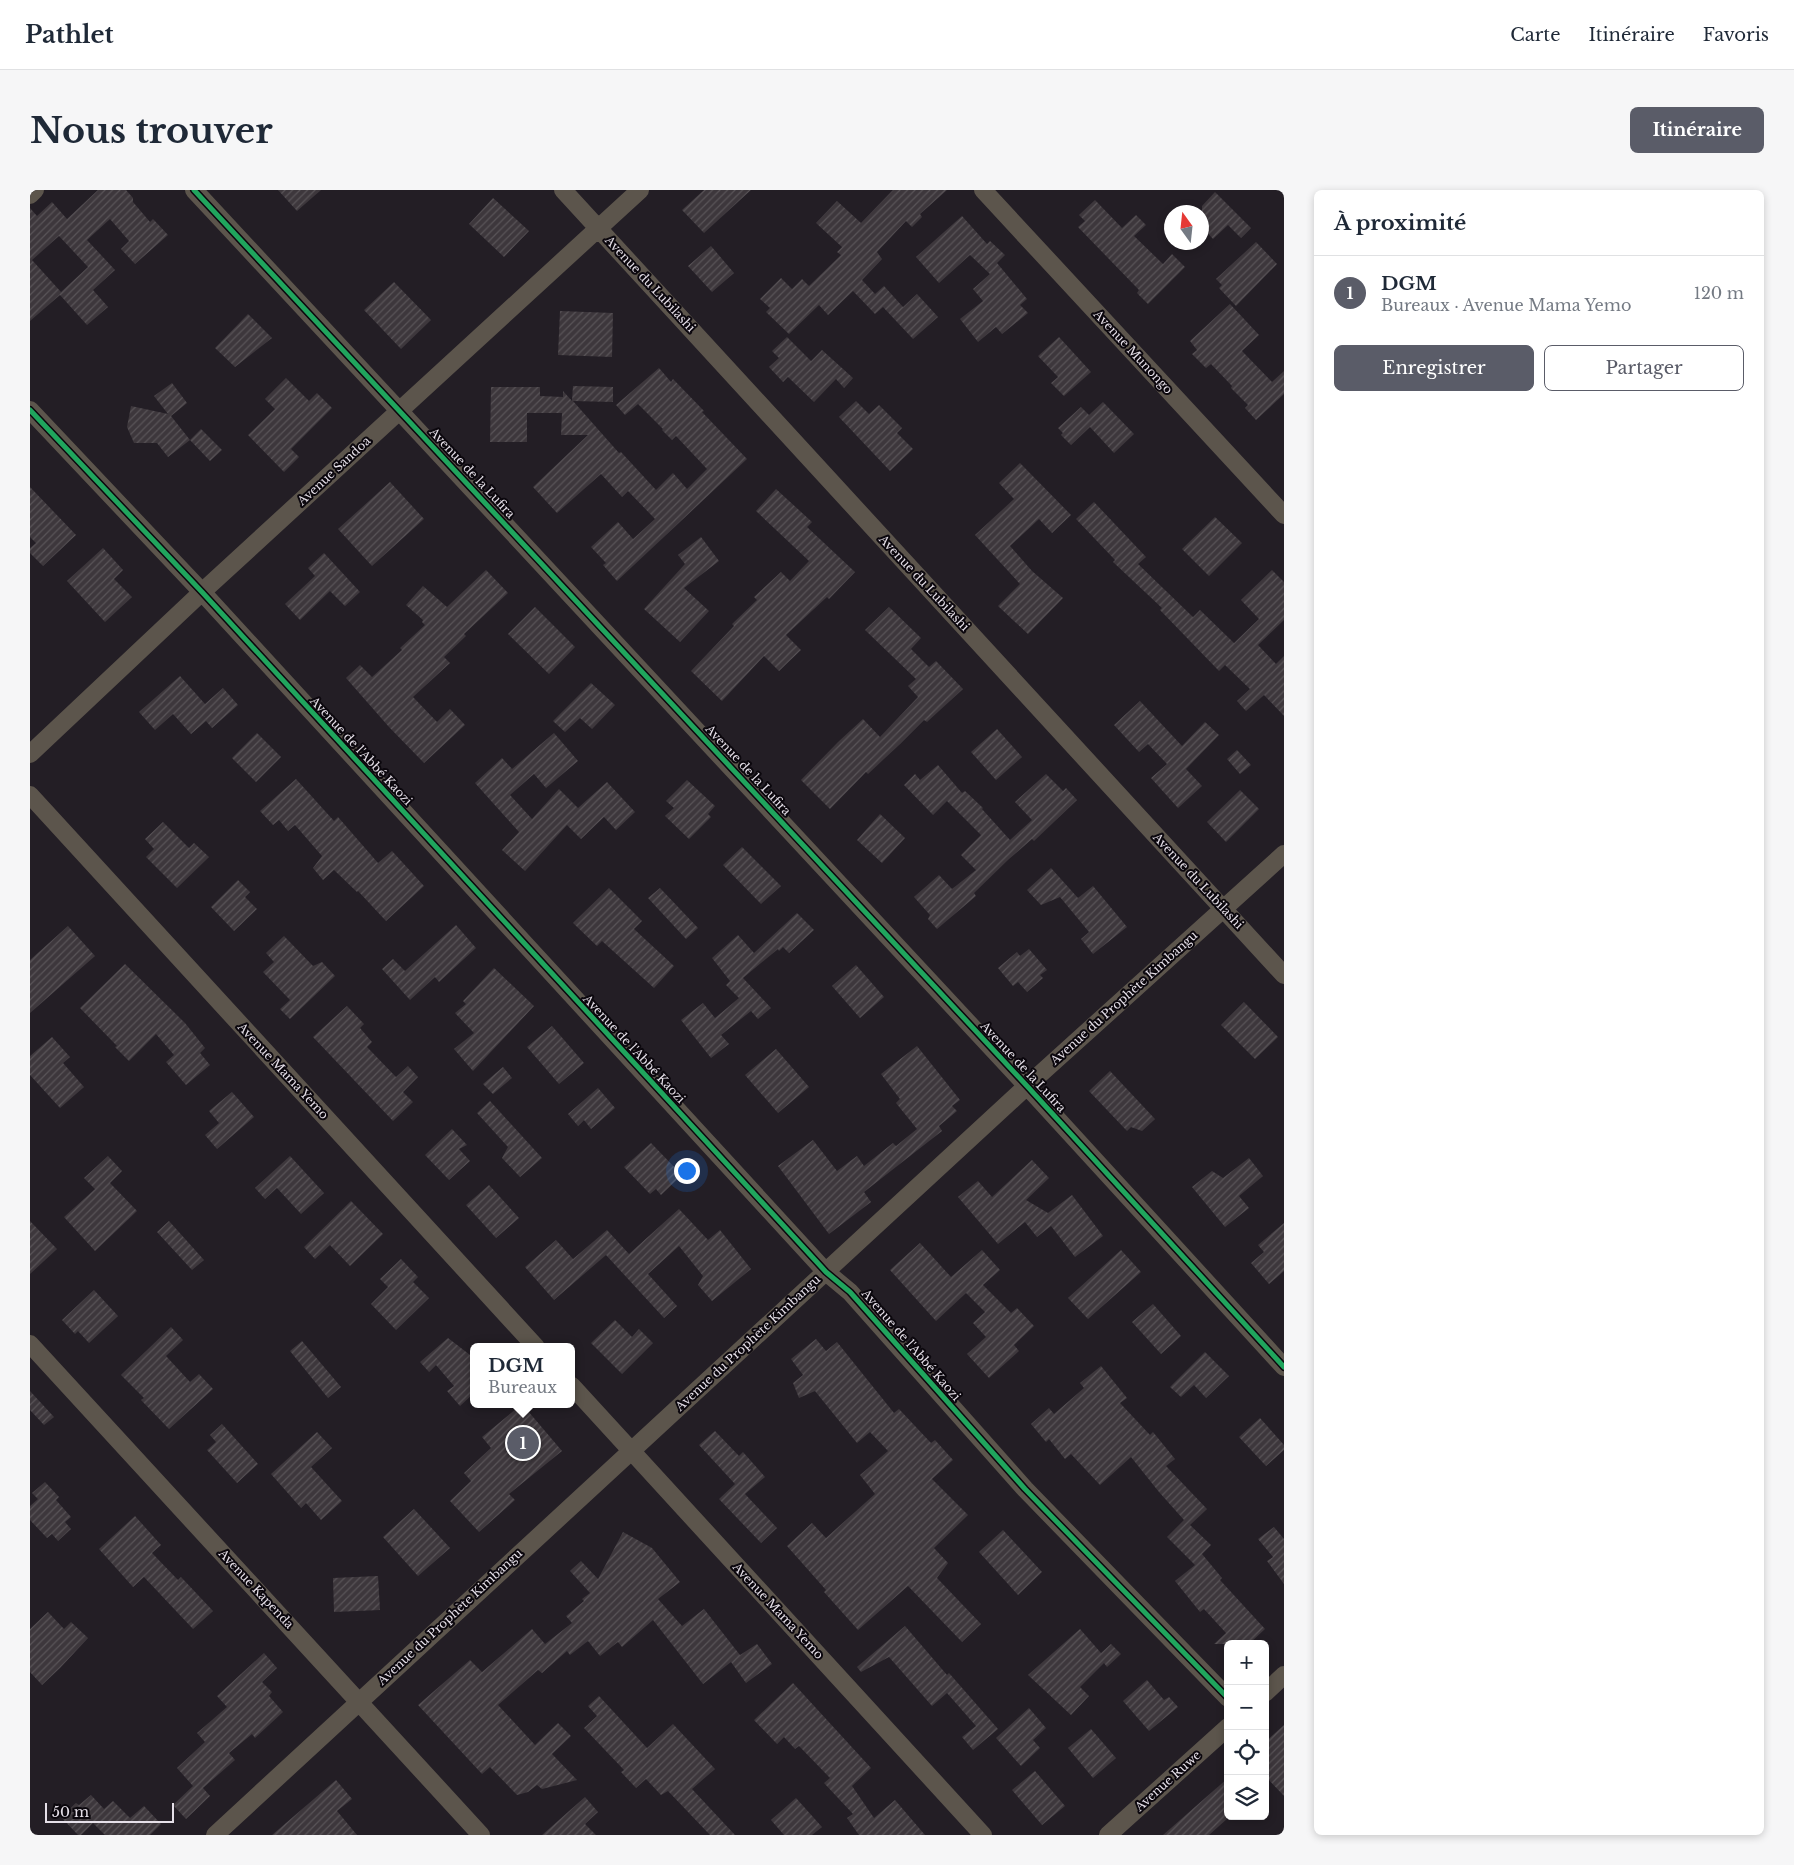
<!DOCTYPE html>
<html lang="fr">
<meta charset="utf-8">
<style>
body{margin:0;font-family:"Libre Baskerville",serif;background:#f6f6f7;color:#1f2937}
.controls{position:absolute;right:15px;bottom:15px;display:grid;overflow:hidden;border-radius:8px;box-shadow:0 2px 8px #0003}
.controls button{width:45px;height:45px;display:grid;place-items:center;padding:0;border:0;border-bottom:1px solid #e0e1e3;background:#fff;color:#1f2937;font:25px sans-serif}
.compass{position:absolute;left:1134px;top:15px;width:45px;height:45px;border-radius:50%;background:#fff;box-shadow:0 2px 8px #0003;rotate:345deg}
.scale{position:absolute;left:15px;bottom:12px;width:129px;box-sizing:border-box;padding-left:5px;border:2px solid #e5dfe8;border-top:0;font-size:14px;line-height:18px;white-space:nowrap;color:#e5dfe8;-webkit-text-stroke:4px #0b070d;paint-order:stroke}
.you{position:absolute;left:656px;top:980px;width:18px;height:18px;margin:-12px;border:4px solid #fff;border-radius:50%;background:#1a73e8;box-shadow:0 0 0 8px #1a73e833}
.badge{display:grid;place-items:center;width:32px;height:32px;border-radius:50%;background:#5a5c68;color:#fff;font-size:16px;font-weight:700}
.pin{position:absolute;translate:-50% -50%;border:2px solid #fff;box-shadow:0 1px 5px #0006}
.popup{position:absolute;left:440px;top:1153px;width:105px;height:65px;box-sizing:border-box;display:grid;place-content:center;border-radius:8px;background:#fff;filter:drop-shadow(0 1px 4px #0005);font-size:16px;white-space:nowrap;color:#747a83}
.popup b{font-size:19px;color:#1f2937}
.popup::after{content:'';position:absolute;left:50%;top:100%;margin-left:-10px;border:10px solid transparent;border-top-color:#fff}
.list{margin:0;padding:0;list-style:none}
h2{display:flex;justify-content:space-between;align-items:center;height:65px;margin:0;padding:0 20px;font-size:21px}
h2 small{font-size:16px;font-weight:400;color:#747a83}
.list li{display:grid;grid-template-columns:32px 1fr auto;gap:15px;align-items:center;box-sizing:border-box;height:75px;padding:0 20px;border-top:1px solid #e0e1e3}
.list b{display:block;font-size:19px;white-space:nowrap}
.list p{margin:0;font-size:16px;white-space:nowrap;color:#747a83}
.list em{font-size:16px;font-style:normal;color:#747a83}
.actions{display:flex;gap:10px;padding:15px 20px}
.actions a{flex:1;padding:11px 0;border:1px solid #5a5c68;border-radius:8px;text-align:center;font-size:18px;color:#5a5c68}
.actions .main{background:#5a5c68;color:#fff}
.icon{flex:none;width:28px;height:28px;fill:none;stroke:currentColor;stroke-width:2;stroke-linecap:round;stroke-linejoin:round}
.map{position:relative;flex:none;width:1254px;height:1645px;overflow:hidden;border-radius:8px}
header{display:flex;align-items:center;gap:30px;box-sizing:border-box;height:70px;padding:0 25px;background:#fff;border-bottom:1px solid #e0e1e3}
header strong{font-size:24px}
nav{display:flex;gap:28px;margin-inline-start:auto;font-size:18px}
.intro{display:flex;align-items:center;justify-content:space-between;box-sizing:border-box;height:120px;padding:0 30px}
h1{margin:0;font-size:35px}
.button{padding:12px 22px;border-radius:8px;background:#5a5c68;color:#fff;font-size:18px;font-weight:700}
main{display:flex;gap:30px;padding:0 30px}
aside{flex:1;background:#fff;border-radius:8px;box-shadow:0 2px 8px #0003}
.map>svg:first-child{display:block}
</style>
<header>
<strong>Pathlet</strong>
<nav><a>Carte</a><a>Itinéraire</a><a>Favoris</a></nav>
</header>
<div class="intro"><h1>Nous trouver</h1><a class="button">Itinéraire</a></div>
<main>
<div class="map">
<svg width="1254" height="1645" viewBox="0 0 1254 1645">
<defs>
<pattern id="building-hatch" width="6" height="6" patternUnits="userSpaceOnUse" patternTransform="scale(1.25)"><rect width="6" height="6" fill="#3d373c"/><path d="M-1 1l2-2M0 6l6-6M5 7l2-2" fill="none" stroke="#595458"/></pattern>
</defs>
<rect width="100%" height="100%" fill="#231e25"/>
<path fill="url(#building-hatch)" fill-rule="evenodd" d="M68 0H96L103 8V12L120 32 123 29 138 45 105 74 91 59 99 51 80 29 57 50 85 80 63 100 78 117 57 135 30 105 0 131V18L7 26 22 12 37 29ZM29 46 58 77 31 102 2 70Z
M248 0H291L267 21Z
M674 0H721L674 43 652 20Z
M863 0H917L890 24 892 27 882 37 876 31 847 62 852 69 832 90 845 104 854 96 873 117 887 104 908 127 883 149 853 117 845 124 823 101 798 125 789 115 759 144 736 122 740 118 730 109 751 88 762 99 772 89 779 96 811 65 807 62 812 57 786 33 807 11 831 33Z
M1185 2 1221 38 1211 48 1198 35 1183 49 1172 37V16Z
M463 8 499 41 474 67 439 34Z
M1065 10 1092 38 1106 25 1116 35 1104 46 1133 74 1142 64 1155 77 1118 114 1107 103 1109 100 1048 37 1055 31 1049 25Z
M932 26 957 54 960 51 975 65 967 73 997 109 990 115 998 123 972 144 966 137 948 152 930 129 953 111 943 99 960 84 940 65 909 93 886 67Z
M1226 52 1247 74 1206 116 1189 98 1192 95 1186 89Z
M681 56 704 83 682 102 658 76Z
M364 92 401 130 371 159 334 120Z
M1200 114 1229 145 1212 161 1242 192 1254 181V204L1226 230 1215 218 1218 215 1201 198 1202 196 1181 174 1176 178 1162 164 1167 160 1160 151Z
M530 121 583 123 582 167 528 165Z
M218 124 242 148 205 177 185 158Z
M757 147 781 171 792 160 823 188 814 198 806 189 784 212 758 187 753 192 739 177 749 168 742 161Z
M1029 147 1061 182 1034 206 1021 193 1028 187 1008 166Z
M629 178 641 192 643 189 674 221 672 222 717 269 587 391 573 375 576 373 561 357 588 332 603 349 625 329 598 301 592 307 571 284 527 323 503 297 558 245H531L532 223H497V252H460L461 197H510V206L533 207V201L542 211 543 196 583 197V212L543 211 589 263 591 262 626 300 643 283 657 299 677 279 646 246 642 250 632 240 633 239 608 214 595 225 586 215Z
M256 188 279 211 287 203 302 218 261 259 269 267 254 282 218 245 245 219 235 209Z
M142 193 157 213 141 226 160 250 138 267 127 253H104L97 237 101 216 138 224 124 206Z
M826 211 839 224 849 215 872 238 867 243 883 259 860 281 809 227Z
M1073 212 1104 244 1084 263 1060 237 1041 255 1031 245 1033 243 1028 238 1051 217 1059 225Z
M171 239 192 260 180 271 160 250Z
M990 273 1041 325 1022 343 1009 329 980 356 1002 381 1033 408 998 444 968 416 990 394 945 345 984 309 969 293Z
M360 292 394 329 342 376 308 339Z
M0 297 46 345 13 376 0 363V358L6 353 0 347Z
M746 299 782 332 777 337 825 382 799 409 797 407 756 445 771 460 749 481 734 466 692 511 661 481 704 436 702 434 727 410 724 407 751 382 760 391 779 371 726 321Z
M1064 312 1116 367 1108 374 1163 427 1170 420 1204 453 1229 429 1211 410 1242 380 1254 392V430L1228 455 1246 474 1254 466V526L1234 505 1216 521 1207 511 1220 499 1195 475 1189 481 1130 420 1132 418 1083 372 1085 370 1046 329Z
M1185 327 1212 353 1179 386 1152 359Z
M671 347 689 371 654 398 679 421 650 452 614 419 655 374 648 365Z
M73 358 93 380 84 389 102 407 75 432 37 391Z
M294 363 330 402 315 416 300 401 270 430 255 414 285 386 278 378Z
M456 380 478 403 434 444 436 446 414 467 420 473 383 507 407 532 420 519 435 535 394 573 359 537 316 488 330 475 342 487 372 460 370 458 395 435 392 432 393 430 376 415 393 396 417 417Z
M505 417 545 457 519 484 478 444Z
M859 417 891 448 881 459 899 477 906 471 933 499 897 532 894 530 870 554 838 584 836 582 800 619 771 590 808 552 833 529 850 547 888 507 878 496 886 489 835 440Z
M150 486 175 514 193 498 208 515 182 538 176 531 161 544 143 524 125 540 109 522Z
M561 493 585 515 562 539 550 528 535 542 523 531Z
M1110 511 1152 556 1175 532 1189 545 1156 579 1172 596 1148 618 1121 588 1137 574 1118 554 1109 562 1084 535Z
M967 539 992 567 966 590 941 562Z
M227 543 251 567 226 592 202 568Z
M524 543 548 571 516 598 504 584 480 605 502 629 529 599 548 618 577 592 605 622 586 640 574 627 551 649 537 635 495 681 472 660 489 642 445 593 472 568 482 579Z
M1207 560 1221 575 1210 584 1197 569Z
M908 575 932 603 935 601 953 618 952 619 980 650 1002 630 985 612 1016 584 1033 601 1036 598 1047 610 1004 651 1002 649 979 669 944 703 946 706 907 739 898 729 900 725 884 707 909 685 922 699 946 680 931 665 951 645 917 611 903 625 874 595 885 584 890 590Z
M266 589 304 631 308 627 348 673 362 661 394 696 356 731 328 701 327 702 304 680 293 690 283 678 292 666 265 635 258 641 249 630 243 635 230 621Z
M657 590 685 616 678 624 681 627 659 649 635 626 644 618 636 611Z
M1210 600 1229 619 1196 652 1177 632Z
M850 624 875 648 852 673 827 650Z
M133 632 159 658 164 653 179 667 147 698 116 667 124 659 115 649Z
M712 657 751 696 731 714 693 675Z
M1021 678 1048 708 1063 696 1097 737 1063 764 1051 749 1059 742 1030 707 1011 715 997 700Z
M208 690 220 702 215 707 227 719 204 741 181 717Z
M579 698 612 731 604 739 644 776 624 798 572 751 567 756 543 733Z
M630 698 668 738 656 749 618 708Z
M767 723 784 740 759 763 753 757 749 761 748 759 713 788 741 818 728 829 721 821 691 845 699 854 681 868 651 830 673 813 685 828 709 808 696 795 700 791 682 768 708 745 724 763Z
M426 735 446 758 409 792 405 787 380 810 352 779 363 769 375 781Z
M38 736 65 766 0 823V770Z
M254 746 283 776 292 772 305 786 260 829 250 819 260 810 233 782 244 772 236 763Z
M999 759 1017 780 1010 785 1013 788 997 802 988 792 983 796 968 778 987 762 990 766Z
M95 774 155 833 175 858 170 863 180 875 156 895 136 872 144 865 126 844 99 871 85 857 87 856 50 818Z
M826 775 854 807 830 828 802 796Z
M464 778 504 816 443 881 424 859 444 843 425 823 436 814 433 811Z
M1214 812 1248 847 1225 869 1191 835Z
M317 816 334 834 330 838 342 852 337 857 366 887 378 876 388 887 373 902 383 912 363 931 283 847Z
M522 836 554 873 529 894 497 857Z
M22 847 40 867 33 873 54 897 30 918 0 885V866Z
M887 856 930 910 922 916 927 921 909 936 912 941 834 1002 841 1012 799 1044 748 976 783 950 807 981 827 966 834 976 863 953 866 956 887 939 866 913 870 909 851 884Z
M746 859 779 897 748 923 715 885Z
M473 877 482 888 463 904 453 894Z
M1080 881 1125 929 1112 941 1101 937 1097 941 1059 901Z
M568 898 585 918 561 939 554 930 548 936 538 924Z
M202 902 224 927 187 959 175 945 189 933 179 921Z
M460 911 512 968 490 987 472 968 478 957 447 923Z
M422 939 437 955 429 959 440 971 419 990 395 965Z
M621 953 652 985 631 1005 626 999 620 1004 594 977Z
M78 966 92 981 80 993 107 1021 65 1061 34 1027 65 999 54 988Z
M260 966 294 1003 271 1024 247 998 235 1009 225 998Z
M1219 968 1233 986 1209 1006 1219 1018 1195 1037 1162 997 1182 981 1193 988Z
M1002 970 1019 988 996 1010 1018 1023 1042 1005 1073 1046 1045 1067 1021 1036 1007 1047 995 1032 968 1054 928 1007 948 991 962 1007Z
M459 995 489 1028 466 1048 436 1015Z
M321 1011 353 1044 320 1076 300 1055 285 1069 274 1057Z
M649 1019 678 1050 690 1040 721 1079 682 1111 668 1095 673 1086 649 1056 618 1084 647 1116 634 1128 576 1065 524 1110 495 1077 526 1050 543 1069 577 1040 599 1064Z
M0 1031 27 1059 0 1084Z
M139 1031 174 1070 162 1080 127 1042Z
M1254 1033V1081L1239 1094 1221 1073 1234 1062 1228 1055Z
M890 1053 921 1087 952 1060 970 1080 953 1095 981 1123 987 1118 1004 1136 984 1155 989 1161 959 1188 937 1164 956 1147 943 1133 955 1122 936 1103 906 1131 860 1080Z
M1091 1060 1111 1082 1058 1129 1038 1108Z
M371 1069 388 1087 383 1092 399 1108 366 1140 341 1114 358 1097 350 1089Z
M64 1100 88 1126 59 1153 48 1141 45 1144 32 1130Z
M1123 1114 1151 1146 1131 1164 1102 1132Z
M585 1130 602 1147 609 1139 623 1153 592 1184 561 1153Z
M141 1137 153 1150 136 1166 160 1192 169 1184 183 1199 139 1239 111 1210 114 1208 91 1185Z
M418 1148 444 1168V1203L430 1216 417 1201 424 1196 406 1175 399 1182 390 1172Z
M786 1149 796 1161 807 1152 864 1223 869 1219 901 1253 905 1250 923 1270 902 1289 938 1325 904 1358 918 1373 907 1388 951 1434 932 1452 878 1396 828 1440 794 1402 796 1400 757 1356 782 1333 796 1348 845 1304 830 1285 858 1261 840 1242 827 1253 785 1201 769 1208 763 1193 773 1185 761 1169Z
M272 1151 311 1197 298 1208 260 1161Z
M1175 1162 1199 1186 1176 1208 1164 1195 1151 1207 1140 1197Z
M1071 1176 1097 1208 1090 1213 1120 1245 1123 1242 1145 1269 1136 1276 1177 1319 1160 1335 1181 1355 1172 1364 1192 1388 1190 1390 1235 1439 1219 1454H1184L1196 1443 1174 1419 1170 1422 1145 1391 1165 1375 1137 1347 1154 1330 1129 1302 1101 1267 1070 1295 1041 1264 1035 1269 1019 1249 1016 1252 1001 1234 1019 1218 1024 1224 1054 1198 1050 1193Z
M0 1201 24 1227 14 1235 0 1220Z
M492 1214 532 1261 479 1304 485 1310 449 1342 420 1311 441 1291 434 1283 461 1258 452 1247Z
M1230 1228 1254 1255V1260L1236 1276 1209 1247Z
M192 1234 228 1274 207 1293 177 1260 186 1252 180 1245Z
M685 1241 709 1266 713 1262 735 1287 715 1304 747 1338 731 1353 689 1309 705 1294 669 1255Z
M287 1242 302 1258 281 1277 312 1311 291 1330 276 1313 271 1318 241 1284Z
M15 1292 29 1307 26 1310 41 1327 35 1332 41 1339 28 1351 22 1344 17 1348 0 1330V1316L8 1309 2 1303Z
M384 1319 420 1358 388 1386 353 1347Z
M105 1326 131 1355 122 1363 148 1390 151 1387 183 1421 163 1439 114 1387 103 1397 69 1359Z
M1244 1337 1254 1349V1394L1237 1371 1243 1367 1228 1349Z
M973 1340 1012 1382 988 1405 949 1362Z
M593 1342 622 1358 650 1392 628 1409 652 1436 674 1419 710 1465 727 1454 742 1474 716 1493 701 1472 673 1494 623 1430 592 1457 588 1452 570 1466 558 1451 540 1465 537 1461 512 1483 508 1480 468 1515 505 1555 528 1533 541 1546 522 1564 547 1590 512 1599 507 1595 498 1602 487 1605 460 1577 452 1584 388 1515 440 1470 452 1482 502 1439 515 1454 542 1433 536 1426 554 1411 552 1409 560 1403 540 1381 551 1371 568 1389Z
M348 1386 350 1420 304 1422 303 1388Z
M18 1422 34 1439 41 1432 58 1448 30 1478 12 1495 0 1482V1439Z
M875 1436 917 1485 919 1483 968 1539 943 1560 932 1547 946 1536 917 1503 902 1516 859 1467 831 1482 827 1477Z
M1050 1439 1071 1463 1081 1454 1091 1464 1077 1477 1074 1473 1050 1497 1059 1506 1041 1525 998 1485Z
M234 1463 247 1478 232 1492 242 1502 239 1506 253 1522 225 1548 222 1544 199 1563 205 1570 173 1598 180 1606 156 1629 143 1615 163 1596 147 1578 175 1552 167 1543 197 1517 187 1506Z
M1117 1490 1134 1510 1139 1507 1148 1517 1119 1541 1093 1511Z
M763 1493 841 1578 822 1596 844 1628 865 1610 895 1645H829L817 1628 823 1624 794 1593 800 1588 769 1556 765 1559 754 1547 747 1554 724 1530Z
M569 1506 617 1558 643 1534 685 1579 662 1599 705 1645H680L638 1601 631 1605 616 1589 606 1598 591 1582 594 1580 554 1538 567 1526 558 1516Z
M999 1518 1016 1538 1003 1550 1010 1558 991 1576 966 1548Z
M1254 1535V1606L1235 1586V1552Z
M1061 1539 1086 1568 1063 1588 1038 1558Z
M1005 1581 1035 1616 1012 1635 982 1600Z
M1198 1588V1628L1179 1645H1133Z
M306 1590 322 1609 307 1621 327 1645H242Z
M61 1605 74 1619 83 1611 100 1628 114 1616 131 1634 120 1645H75L63 1633 51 1645H48L31 1627 46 1613 49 1615Z
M555 1607 568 1622 555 1634 566 1645H512Z
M766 1608 792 1637 782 1645H754L741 1630Z"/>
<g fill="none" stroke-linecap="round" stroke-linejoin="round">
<path stroke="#5c554c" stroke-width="18" d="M164 0 997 896 1254 1177
M533 0 1254 785
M953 0 1254 325
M0 5 5 0
M0 220 172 402 796 1082 820 1102 995 1299 1198 1508
M0 564 172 402 610 0
M0 605 506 1157
M0 1154 451 1645
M542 1196 953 1645
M1235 1503 1254 1485
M185 1645 997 896 1254 664
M1078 1645 1198 1537"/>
<g stroke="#0b070d" stroke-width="8">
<path id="cycleway" d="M164 0 997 896 1254 1177
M0 220 172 402 796 1082 820 1102 995 1299 1198 1508"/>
</g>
<use href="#cycleway" stroke="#20a55d" stroke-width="5"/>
</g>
<g text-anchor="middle" stroke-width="4" stroke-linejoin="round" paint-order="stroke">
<g font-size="12" fill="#e5dfe8" stroke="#0b070d">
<text transform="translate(620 94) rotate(47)" y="4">Avenue du Lubilashi</text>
<text transform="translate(1103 162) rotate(47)" y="4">Avenue Munongo</text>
<text transform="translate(304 281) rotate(-43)" y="4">Avenue Sandoa</text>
<text transform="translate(442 283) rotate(47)" y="4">Avenue de la Lufira</text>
<text transform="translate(894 393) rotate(47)" y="4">Avenue du Lubilashi</text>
<text transform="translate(331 561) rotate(47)" y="4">Avenue de l'Abbé Kaozi</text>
<text transform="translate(718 580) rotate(47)" y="4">Avenue de la Lufira</text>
<text transform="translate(1168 691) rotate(47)" y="4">Avenue du Lubilashi</text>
<text transform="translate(1094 808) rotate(-42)" y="4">Avenue du Prophète Kimbangu</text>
<text transform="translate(604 859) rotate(47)" y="4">Avenue de l'Abbé Kaozi</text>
<text transform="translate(993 877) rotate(47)" y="4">Avenue de la Lufira</text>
<text transform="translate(253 881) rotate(47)" y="4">Avenue Mama Yemo</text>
<text transform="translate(718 1153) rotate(-43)" y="4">Avenue du Prophète Kimbangu</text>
<text transform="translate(881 1155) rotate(49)" y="4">Avenue de l'Abbé Kaozi</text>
<text transform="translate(226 1399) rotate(47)" y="4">Avenue Kapenda</text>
<text transform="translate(748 1421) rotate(47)" y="4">Avenue Mama Yemo</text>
<text transform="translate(420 1427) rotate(-43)" y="4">Avenue du Prophète Kimbangu</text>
<text transform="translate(1138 1591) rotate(-42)" y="4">Avenue Ruwe</text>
</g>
</g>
</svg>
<div class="controls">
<button>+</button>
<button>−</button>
<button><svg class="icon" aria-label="locate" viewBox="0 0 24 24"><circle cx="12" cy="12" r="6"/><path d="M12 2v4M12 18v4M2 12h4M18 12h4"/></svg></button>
<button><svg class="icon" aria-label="layers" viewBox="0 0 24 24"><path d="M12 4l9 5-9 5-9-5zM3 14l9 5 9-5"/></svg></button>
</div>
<svg class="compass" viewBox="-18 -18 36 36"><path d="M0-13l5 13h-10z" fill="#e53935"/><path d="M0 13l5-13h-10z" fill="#747a83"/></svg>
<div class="scale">50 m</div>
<div class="you"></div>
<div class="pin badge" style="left:493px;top:1253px">1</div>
<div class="popup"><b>DGM</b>Bureaux</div>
</div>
<aside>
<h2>À proximité<small></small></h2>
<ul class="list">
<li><span class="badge">1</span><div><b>DGM</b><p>Bureaux · Avenue Mama Yemo</p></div><em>120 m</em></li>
</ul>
<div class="actions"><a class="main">Enregistrer</a><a>Partager</a></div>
</aside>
</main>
